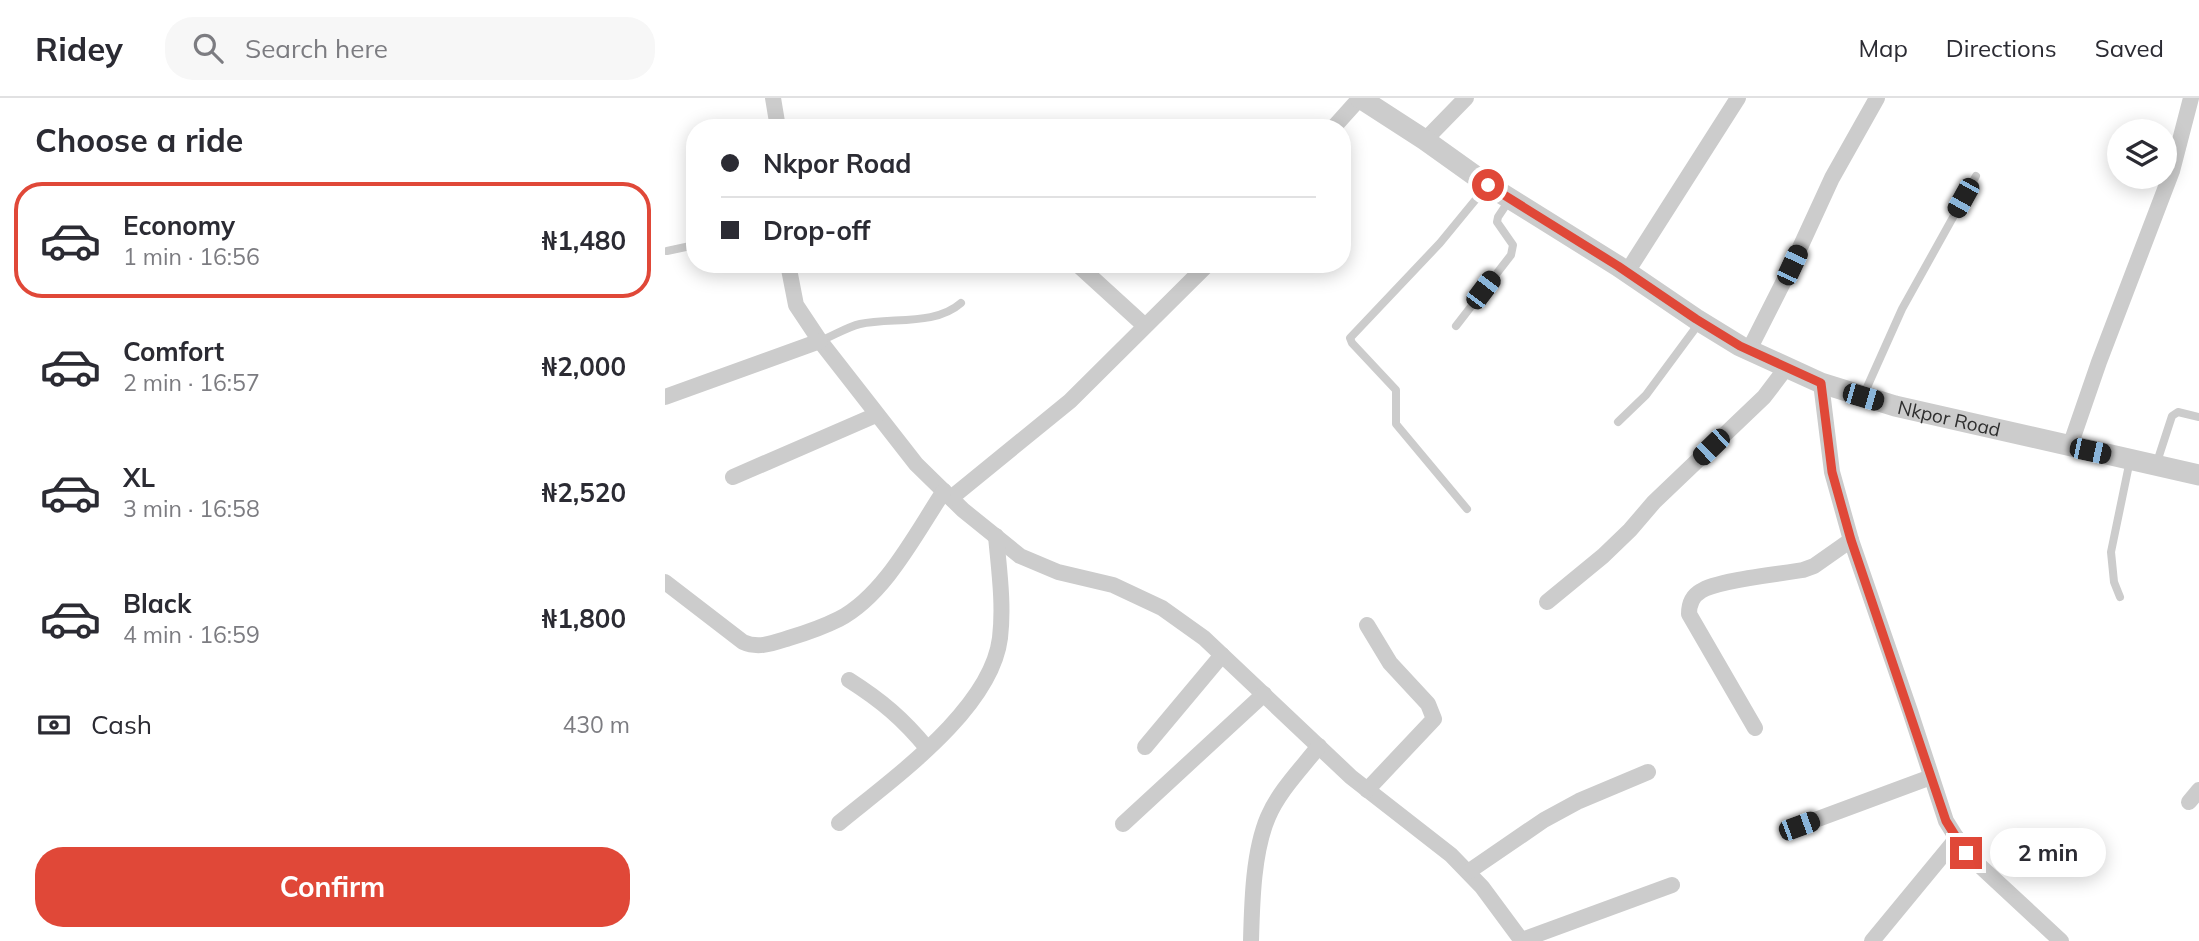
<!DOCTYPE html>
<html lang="en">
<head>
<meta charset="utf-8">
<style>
  :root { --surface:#fff; --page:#f7f7f7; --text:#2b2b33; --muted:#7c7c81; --line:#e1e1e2; --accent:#e04838 }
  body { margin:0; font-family:Mulish,sans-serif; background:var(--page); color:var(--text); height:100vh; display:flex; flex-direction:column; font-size:26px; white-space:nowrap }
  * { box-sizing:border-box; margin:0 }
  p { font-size:23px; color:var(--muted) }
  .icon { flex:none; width:38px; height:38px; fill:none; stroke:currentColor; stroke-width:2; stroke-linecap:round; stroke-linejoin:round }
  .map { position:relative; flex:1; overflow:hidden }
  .sheet { display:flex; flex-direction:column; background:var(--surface); width:665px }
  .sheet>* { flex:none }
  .guide { position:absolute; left:21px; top:21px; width:665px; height:154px; border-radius:28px; box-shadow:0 4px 18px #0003; display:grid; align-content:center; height:154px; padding:0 35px; background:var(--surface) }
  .tools { position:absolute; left:1442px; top:21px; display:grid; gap:14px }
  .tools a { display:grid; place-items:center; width:70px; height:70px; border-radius:50%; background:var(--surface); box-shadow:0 4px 18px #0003; font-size:35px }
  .end { position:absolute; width:32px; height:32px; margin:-16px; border:9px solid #e04838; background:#fff; box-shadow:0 0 0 4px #fff }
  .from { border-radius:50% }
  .bubble { position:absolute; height:49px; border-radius:24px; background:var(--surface); box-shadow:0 4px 18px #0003; font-size:23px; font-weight:700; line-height:49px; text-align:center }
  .car { position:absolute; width:21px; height:42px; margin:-21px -10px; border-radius:9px; box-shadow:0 0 5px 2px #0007; background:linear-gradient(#222 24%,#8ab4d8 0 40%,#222 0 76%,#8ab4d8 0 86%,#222 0) }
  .guide b { display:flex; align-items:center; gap:24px; height:66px; font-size:26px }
  .guide b+b { border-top:2px solid var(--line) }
  .guide i { width:18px; height:18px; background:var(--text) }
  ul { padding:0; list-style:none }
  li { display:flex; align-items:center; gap:21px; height:116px; margin:0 14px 10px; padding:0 21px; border:4px solid transparent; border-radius:28px }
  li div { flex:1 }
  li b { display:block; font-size:26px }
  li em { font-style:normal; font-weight:700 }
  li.on { border-color:var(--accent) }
  li>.icon { width:63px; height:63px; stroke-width:1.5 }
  h2 { padding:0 35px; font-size:32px; line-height:84px }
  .pay { display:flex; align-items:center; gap:18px; height:77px; padding:0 35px; font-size:26px }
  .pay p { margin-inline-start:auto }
  .action { display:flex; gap:14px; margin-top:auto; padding:14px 35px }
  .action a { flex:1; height:80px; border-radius:28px; background:var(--accent); color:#fff; font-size:28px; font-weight:700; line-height:80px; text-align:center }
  header { display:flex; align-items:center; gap:42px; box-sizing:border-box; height:98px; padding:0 35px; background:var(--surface); border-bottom:2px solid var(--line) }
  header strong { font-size:33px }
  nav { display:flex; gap:38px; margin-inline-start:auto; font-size:24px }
  .search { width:490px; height:63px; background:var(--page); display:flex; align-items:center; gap:18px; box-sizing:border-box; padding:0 24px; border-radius:28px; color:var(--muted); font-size:26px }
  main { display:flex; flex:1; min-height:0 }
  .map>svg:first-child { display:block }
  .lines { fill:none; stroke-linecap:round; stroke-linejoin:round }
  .service { stroke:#ccc; stroke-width:8 }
  .minor { stroke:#ccc; stroke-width:16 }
  .tertiary { stroke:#ccc; stroke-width:21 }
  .route { stroke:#e04838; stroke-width:9 }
  .labels { text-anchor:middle; stroke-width:7; stroke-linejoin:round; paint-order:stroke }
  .street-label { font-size:19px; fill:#2f2f2f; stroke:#fff }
</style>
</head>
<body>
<header>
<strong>Ridey</strong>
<div class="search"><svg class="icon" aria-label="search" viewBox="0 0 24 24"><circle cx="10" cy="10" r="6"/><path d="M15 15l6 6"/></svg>Search here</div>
<nav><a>Map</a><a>Directions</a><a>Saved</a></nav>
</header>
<main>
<section class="sheet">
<h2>Choose a ride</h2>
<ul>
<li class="on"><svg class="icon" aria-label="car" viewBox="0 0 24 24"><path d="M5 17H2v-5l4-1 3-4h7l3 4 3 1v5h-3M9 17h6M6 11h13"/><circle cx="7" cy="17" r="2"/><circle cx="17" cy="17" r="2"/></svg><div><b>Economy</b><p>1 min · 16:56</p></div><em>₦1,480</em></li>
<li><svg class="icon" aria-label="car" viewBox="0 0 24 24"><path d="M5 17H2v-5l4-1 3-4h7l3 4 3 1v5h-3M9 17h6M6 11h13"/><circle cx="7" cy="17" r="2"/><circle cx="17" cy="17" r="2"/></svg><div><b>Comfort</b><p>2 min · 16:57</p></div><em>₦2,000</em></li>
<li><svg class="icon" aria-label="car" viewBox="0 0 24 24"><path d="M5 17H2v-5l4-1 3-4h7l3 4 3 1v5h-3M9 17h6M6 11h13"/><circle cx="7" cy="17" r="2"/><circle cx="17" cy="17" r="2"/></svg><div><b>XL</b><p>3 min · 16:58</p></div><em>₦2,520</em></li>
<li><svg class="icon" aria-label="car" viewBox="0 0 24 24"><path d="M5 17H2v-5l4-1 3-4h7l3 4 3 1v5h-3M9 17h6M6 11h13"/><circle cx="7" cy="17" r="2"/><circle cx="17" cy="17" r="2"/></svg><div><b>Black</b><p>4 min · 16:59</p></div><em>₦1,800</em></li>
</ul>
<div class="pay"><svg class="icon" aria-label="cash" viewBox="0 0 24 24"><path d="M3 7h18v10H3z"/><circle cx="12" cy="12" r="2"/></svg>Cash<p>430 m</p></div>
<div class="action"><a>Confirm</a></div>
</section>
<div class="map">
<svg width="1534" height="843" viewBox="0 0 1534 843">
  <rect width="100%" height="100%" fill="#fff"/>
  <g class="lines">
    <g class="service">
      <polyline points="2,153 30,147"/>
      <polyline points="791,228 846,157 848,147 832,124 833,119 845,101"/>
      <path d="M155,243C168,238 182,229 195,226C227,219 270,228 296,205"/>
      <polyline points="1199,296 1237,211 1311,78"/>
      <polyline points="953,324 981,297 1035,224"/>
      <polyline points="1492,364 1507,318 1513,314 1534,319"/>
      <polyline points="802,411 731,326 731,292 687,245 685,240 775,145 821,89"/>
      <polyline points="1455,499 1449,484 1446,454 1465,362"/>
    </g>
    <g class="minor">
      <polyline points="108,0 113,30"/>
      <polyline points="668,30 695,0"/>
      <polyline points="760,42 801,0"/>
      <polyline points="123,166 131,207 155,243 251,366 298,412 355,458 393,474 448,487 497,510 539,540 686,679 786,757 817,789 857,843"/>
      <polyline points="412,166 480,228"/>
      <polyline points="962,174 1073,0"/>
      <polyline points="1084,252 1127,167 1167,80 1212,0"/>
      <polyline points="1156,285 1167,374 1186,442 1245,613 1281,723 1301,755 1396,843"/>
      <polyline points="0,299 155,243"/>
      <polyline points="1405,348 1434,264 1507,73 1526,0"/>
      <polyline points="68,379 211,317"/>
      <polyline points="286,400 405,303 543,166"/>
      <path d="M0,484L78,544C94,551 108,545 124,540C141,535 158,529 174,521C220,497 251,435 279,393"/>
      <polyline points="882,504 938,458 965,432 989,404 1099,299 1121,270"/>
      <path d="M184,582C217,603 238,621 262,650"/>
      <path d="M1090,630L1024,516C1024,507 1027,498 1036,493C1052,482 1116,476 1138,472L1149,468L1186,442"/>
      <polyline points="480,649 557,557"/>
      <polyline points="702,692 769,621 763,606 725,565 702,527"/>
      <polyline points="1524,704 1534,692"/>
      <path d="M174,725C227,681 326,612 335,540C339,506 334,472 331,438"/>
      <polyline points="458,726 599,596"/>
      <polyline points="1134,728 1266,679"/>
      <polyline points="803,774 879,722 914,703 983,674"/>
      <polyline points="857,842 1007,787"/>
      <path d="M586,843C587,805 588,754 603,719C614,693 636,671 654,648"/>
      <polyline points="1207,843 1292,740"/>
    </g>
    <path class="tertiary" id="s1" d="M695,0L760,42L823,87L953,168L1031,221L1075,248L1156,285L1230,308L1534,377"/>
  </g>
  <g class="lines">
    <polyline class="route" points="823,87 953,168 1031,221 1075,248 1156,285 1167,374 1186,442 1281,723 1301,755"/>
  </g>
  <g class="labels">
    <g class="street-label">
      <text dy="7" stroke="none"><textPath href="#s1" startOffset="676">Nkpor Road</textPath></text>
    </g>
  </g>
</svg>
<div class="tools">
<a><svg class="icon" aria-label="layers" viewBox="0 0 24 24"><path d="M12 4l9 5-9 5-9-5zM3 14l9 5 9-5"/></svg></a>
</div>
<i class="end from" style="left:823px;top:87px"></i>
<i class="end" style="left:1301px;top:755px"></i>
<div class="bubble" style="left:1325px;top:730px;width:116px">2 min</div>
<i class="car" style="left:1298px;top:100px;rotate:209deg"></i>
<i class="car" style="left:1127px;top:167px;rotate:25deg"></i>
<i class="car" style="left:818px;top:192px;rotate:37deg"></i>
<i class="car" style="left:1198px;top:299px;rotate:106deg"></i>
<i class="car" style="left:1046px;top:349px;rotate:226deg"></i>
<i class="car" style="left:1425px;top:353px;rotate:102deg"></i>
<i class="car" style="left:1134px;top:728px;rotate:70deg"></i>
<div class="guide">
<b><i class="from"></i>Nkpor Road</b>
<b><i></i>Drop-off</b>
</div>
</div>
</main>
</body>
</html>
